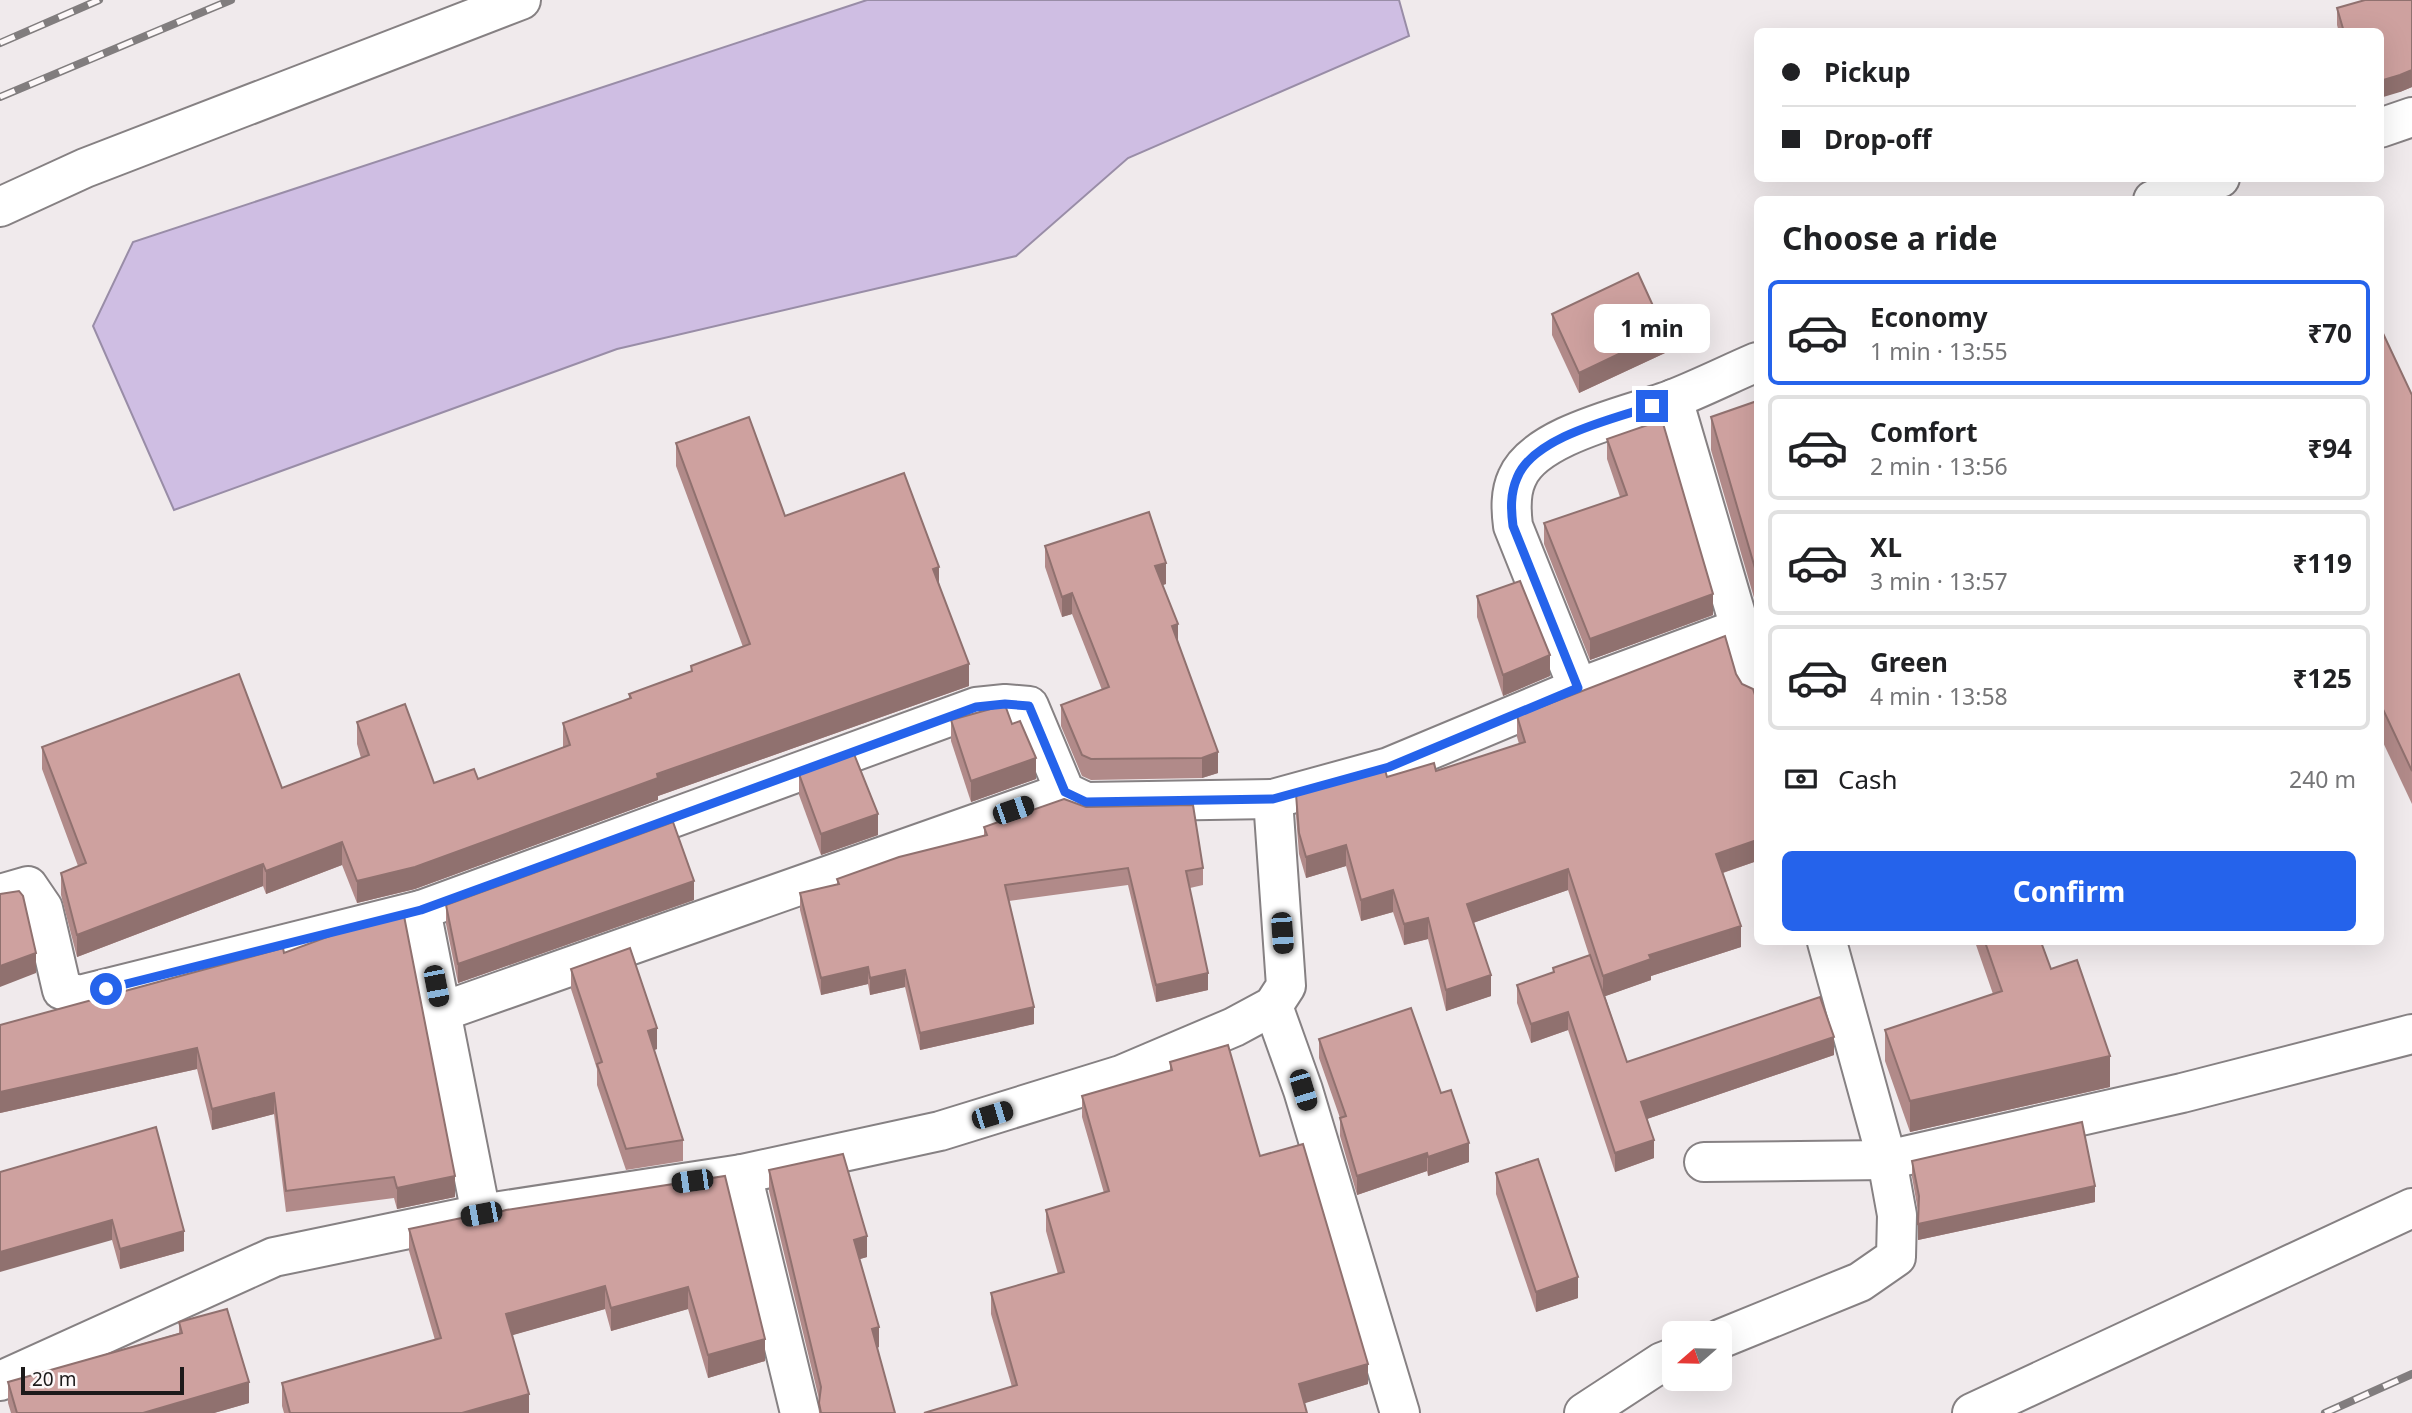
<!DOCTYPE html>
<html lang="en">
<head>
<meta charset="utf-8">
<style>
  :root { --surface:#fff; --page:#f6f6f6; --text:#202124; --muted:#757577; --line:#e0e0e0; --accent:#2563eb }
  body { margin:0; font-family:"Noto Sans",sans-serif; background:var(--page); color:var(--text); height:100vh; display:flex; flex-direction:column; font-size:26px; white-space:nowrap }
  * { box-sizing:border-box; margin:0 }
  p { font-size:23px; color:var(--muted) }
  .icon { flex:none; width:38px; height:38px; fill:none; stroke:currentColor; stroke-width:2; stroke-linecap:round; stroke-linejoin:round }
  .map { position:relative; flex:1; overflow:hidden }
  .drawer { position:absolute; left:1754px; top:196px; width:630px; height:749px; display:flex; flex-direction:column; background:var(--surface); border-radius:10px; box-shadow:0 7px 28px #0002 }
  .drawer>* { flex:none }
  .banner { position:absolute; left:1754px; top:28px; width:630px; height:154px; border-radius:10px; box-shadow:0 7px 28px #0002; display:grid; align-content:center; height:154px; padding:0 28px; background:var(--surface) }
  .needle { width:46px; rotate:250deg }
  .controls { position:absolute; left:1662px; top:1321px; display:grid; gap:14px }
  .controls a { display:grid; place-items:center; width:70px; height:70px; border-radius:10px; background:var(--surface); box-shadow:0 7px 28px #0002; font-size:35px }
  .scale { position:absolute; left:21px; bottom:18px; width:163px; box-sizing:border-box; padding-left:7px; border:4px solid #1c1a1a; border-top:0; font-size:19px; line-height:24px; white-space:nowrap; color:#1c1a1a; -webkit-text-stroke:5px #fdf8f9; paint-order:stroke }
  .end { position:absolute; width:32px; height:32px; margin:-16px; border:9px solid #2563eb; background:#fff; box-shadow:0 0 0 4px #fff }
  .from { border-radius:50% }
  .bubble { position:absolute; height:49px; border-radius:10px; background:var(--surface); box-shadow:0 7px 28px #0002; font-size:23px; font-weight:700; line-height:49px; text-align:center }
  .car { position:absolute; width:21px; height:42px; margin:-21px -10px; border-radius:9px; box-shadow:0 0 5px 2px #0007; background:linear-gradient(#222 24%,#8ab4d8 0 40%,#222 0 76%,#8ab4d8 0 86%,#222 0) }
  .banner b { display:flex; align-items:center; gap:24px; height:66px; font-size:26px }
  .banner b+b { border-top:2px solid var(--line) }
  .banner i { width:18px; height:18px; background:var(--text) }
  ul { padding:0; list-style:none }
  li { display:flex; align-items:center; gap:21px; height:105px; margin:0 14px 10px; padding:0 14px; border:4px solid var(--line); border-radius:10px }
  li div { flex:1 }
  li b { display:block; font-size:26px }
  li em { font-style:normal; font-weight:700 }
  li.on { border-color:var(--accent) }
  li>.icon { width:63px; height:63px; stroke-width:1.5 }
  h2 { padding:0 28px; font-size:32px; line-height:84px }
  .pay { display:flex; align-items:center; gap:18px; height:77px; padding:0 28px; font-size:26px }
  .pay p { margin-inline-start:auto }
  .action { display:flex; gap:14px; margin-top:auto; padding:14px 28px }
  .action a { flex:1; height:80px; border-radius:10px; background:var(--accent); color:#fff; font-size:28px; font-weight:700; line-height:80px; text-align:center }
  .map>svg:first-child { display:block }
  .water { fill:#cfbee3; stroke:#998da7; stroke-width:2 }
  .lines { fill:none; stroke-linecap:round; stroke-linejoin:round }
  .minor-casing { stroke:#868183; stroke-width:42 }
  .minor { stroke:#fff; stroke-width:38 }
  .rail-casing { stroke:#817d7e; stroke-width:8 }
  .rail { stroke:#fdf8f9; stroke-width:5; stroke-dasharray:16; stroke-linecap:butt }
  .wall { fill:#b18a89 }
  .shaded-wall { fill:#90716f }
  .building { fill:#cea19f; stroke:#90716f; stroke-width:2 }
  .route { stroke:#2563eb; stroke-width:9 }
</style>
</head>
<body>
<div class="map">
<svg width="2412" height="1413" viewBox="0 0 2412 1413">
  <rect width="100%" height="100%" fill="#f0eaec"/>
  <polygon class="water" points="867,0 1399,0 1409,36 1128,158 1016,256 617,349 174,510 93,326 133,242"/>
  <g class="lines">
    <g class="minor-casing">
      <g id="minor">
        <polyline points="2380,128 2412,117"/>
        <polyline points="2153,200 2220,178"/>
        <polyline points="0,207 85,168 521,0"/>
        <polyline points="1673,399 1740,628 1757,630"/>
        <path d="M1578,688L1513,526C1511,510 1510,493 1517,478C1535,434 1632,415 1673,399C1701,388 1729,374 1757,362"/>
        <polyline points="0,894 28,886 43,908 62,990 80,995 421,910"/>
        <polyline points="1273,1006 1303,1090 1400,1413"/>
        <polyline points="441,1012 1065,792"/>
        <polyline points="1704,1162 1887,1160 2182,1093 2412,1034"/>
        <polyline points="742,1174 800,1413"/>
        <polyline points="481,1214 421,910 976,707 1005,704 1029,706 1065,792 1086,802 1273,799"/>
        <polyline points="1720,1339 1860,1282 1896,1257 1897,1215 1887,1160 1827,942"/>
        <polyline points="0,1381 274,1257 481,1214 742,1174 940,1131 1121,1075 1234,1027 1273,1006 1286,986 1273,799 1389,767 1578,688 1740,628 1757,689"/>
        <polyline points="1584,1413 1662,1362 1675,1357"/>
        <polyline points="1972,1413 2412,1208"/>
      </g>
    </g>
    <use href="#minor" class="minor"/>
    <g class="rail-casing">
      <g id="rail">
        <polyline points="0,43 99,0"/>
        <polyline points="0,97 231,0"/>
        <polyline points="2325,1413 2412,1374"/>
      </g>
    </g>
    <use href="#rail" class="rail"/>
  </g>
  <g class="wall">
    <polygon points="2412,0 2412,87 2400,92 2380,32 2339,32 2337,25 2337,8"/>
    <polygon points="1552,314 1665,353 1579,393 1552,335"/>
    <polygon points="2380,327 2412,395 2412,804 2380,736"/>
    <polygon points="1757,401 1757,608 1711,450 1711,417"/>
    <polygon points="1607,439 1713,615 1590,660 1544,544 1544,523 1620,497 1607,459"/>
    <polygon points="676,443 785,516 939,583 969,686 658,796 658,800 415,889 357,903 342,865 266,894 263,886 77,957 61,895 61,873 78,866 42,769 42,747 282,788 361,758 357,744 357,722 434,783 478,779 563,748 563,723 629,699 629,694 691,671 691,666 743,647 676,466"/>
    <polygon points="1045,546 1166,584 1163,585 1178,642 1218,773 1202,778 1091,780 1082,776 1061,726 1061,705 1102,690 1072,614 1062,617 1045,567"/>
    <polygon points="1477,596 1550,676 1503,696 1477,617"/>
    <polygon points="1517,716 1757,861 1723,873 1741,947 1651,976 1651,980 1605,996 1627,1062 1834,1055 1647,1119 1654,1158 1615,1172 1568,1030 1531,1043 1517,1003 1517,985 1553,973 1553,968 1589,955 1568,890 1473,923 1491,996 1446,1011 1428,939 1404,945 1393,912 1361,921 1346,866 1306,878 1299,854 1296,815 1296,794 1387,777 1436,771 1519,744 1517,737"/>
    <polygon points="951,720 1012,724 1036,779 971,802 951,741"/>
    <polygon points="799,774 878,835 821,855 799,795"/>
    <polygon points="984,827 1203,868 1203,885 1190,888 1208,990 1156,1002 1128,885 1009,901 1034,1024 920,1050 905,987 870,995 868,984 821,995 800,910 800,893 837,884 837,879 984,836"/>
    <polygon points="694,900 458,983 446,924 446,905"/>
    <polygon points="1975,942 2041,942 2051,969 2110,1087 1910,1132 1885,1061 1885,1030 1993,994"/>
    <polygon points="284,953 455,1197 397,1209 394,1198 286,1212 274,1114 212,1130 197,1069 0,1113 0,1025"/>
    <polygon points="571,969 657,1049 654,1050 683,1140 683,1161 626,1170 597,1085 597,1069 571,989"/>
    <polygon points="1319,1039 1469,1162 1428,1176 1427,1171 1357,1195 1340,1136 1340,1118 1319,1058"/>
    <polygon points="1170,1062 1260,1156 1368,1384 1304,1403 1012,1387 991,1314 991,1293 1058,1274 1046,1231 1046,1210 1104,1193 1082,1117 1082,1096 1170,1071"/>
    <polygon points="1912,1161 2095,1202 1918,1240 1918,1211 1912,1177"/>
    <polygon points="769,1170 867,1257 859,1259 879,1347 877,1348 895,1413 819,1413 819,1399 769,1191"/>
    <polygon points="0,1172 184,1251 120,1269 112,1240"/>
    <polygon points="1496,1173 1578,1298 1536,1312 1496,1194"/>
    <polygon points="725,1176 765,1361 708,1378 688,1309 611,1331 605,1309 512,1335 529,1413 284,1413 282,1406 282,1383 435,1340 409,1251 409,1229 471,1220"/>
    <polygon points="179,1322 249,1403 214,1413 11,1413 8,1403 8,1382 179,1333"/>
  </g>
  <g class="shaded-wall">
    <polygon points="2412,70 2412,87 2400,92 2380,98 2380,81"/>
    <polygon points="1665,332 1665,353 1579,393 1579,373"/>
    <polygon points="1166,563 1166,584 1155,587 1155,566"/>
    <polygon points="939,567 939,589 933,569"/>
    <polygon points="1072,593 1072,614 1062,617 1062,597"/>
    <polygon points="1713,594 1713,615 1590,660 1590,639"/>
    <polygon points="1178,624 1178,644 1172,626"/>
    <polygon points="1550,655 1550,676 1503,696 1503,675"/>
    <polygon points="969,664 969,686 658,796 658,800 415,889 357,903 357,881"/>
    <polygon points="1218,752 1218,773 1202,778 1202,758"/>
    <polygon points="1036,758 1036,779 971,802 971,781"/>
    <polygon points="878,814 878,835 821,855 821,834"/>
    <polygon points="1757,840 1757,861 1716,875 1716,854"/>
    <polygon points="342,842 342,865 266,894 266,871"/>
    <polygon points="1346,845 1346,866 1306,878 1306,857"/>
    <polygon points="263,864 263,886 77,957 77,935"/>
    <polygon points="1568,869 1568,890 1467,925 1467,904"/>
    <polygon points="694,881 694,900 458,983 458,964"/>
    <polygon points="1393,890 1393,912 1361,921 1361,900"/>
    <polygon points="1428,918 1428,939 1404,945 1404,924"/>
    <polygon points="1741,926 1741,947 1651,976 1651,980 1603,997 1603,976 1649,955"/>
    <polygon points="36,953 36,973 0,987 0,966"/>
    <polygon points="868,967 868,984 821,995 821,978"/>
    <polygon points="905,970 905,987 870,995 870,978"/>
    <polygon points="1208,973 1208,990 1156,1002 1156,985"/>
    <polygon points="1491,975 1491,996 1446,1011 1446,990"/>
    <polygon points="1034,1007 1034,1024 920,1050 920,1033"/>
    <polygon points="1568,1012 1568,1030 1531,1043 1531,1024"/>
    <polygon points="657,1028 657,1049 648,1052 648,1031"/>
    <polygon points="1834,1037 1834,1055 1641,1121 1641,1102"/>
    <polygon points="197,1048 197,1069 0,1113 0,1092"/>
    <polygon points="2110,1056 2110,1087 1910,1132 1910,1101"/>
    <polygon points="274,1093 274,1114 212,1130 212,1109"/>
    <polygon points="1654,1140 1654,1158 1615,1172 1615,1153"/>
    <polygon points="1469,1143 1469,1162 1428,1176 1428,1157"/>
    <polygon points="1427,1153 1427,1171 1357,1195 1357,1176"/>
    <polygon points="455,1176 455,1197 397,1209 397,1188"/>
    <polygon points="2095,1186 2095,1202 1918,1240 1918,1224"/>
    <polygon points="112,1220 112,1240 0,1272 0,1252"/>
    <polygon points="184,1231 184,1251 120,1269 120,1249"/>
    <polygon points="867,1236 867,1257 854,1261 854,1240"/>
    <polygon points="1578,1277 1578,1298 1536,1312 1536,1292"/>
    <polygon points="605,1286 605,1309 506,1337 506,1314"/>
    <polygon points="688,1287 688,1309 611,1331 611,1308"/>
    <polygon points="879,1327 879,1347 872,1349 872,1329"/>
    <polygon points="765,1339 765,1361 708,1378 708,1355"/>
    <polygon points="1368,1364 1368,1384 1299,1405 1299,1384"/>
    <polygon points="249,1382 249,1403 214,1413 143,1413"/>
    <polygon points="529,1394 529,1413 462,1413"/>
  </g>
  <g class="building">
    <polygon points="2365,0 2412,0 2412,70 2400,75 2380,81 2380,32 2344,32 2337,8"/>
    <polygon points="1638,273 1665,332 1579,373 1552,314"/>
    <polygon points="2380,327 2412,395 2412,771 2380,703"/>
    <polygon points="1757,401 1757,575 1711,417"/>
    <polygon points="749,417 785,516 904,473 939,567 933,569 969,664 657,774 658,778 415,867 357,881 342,842 266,871 263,864 77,935 61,873 86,863 42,747 239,674 282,788 369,755 357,722 405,704 434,783 474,769 478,779 570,745 563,723 631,698 629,694 692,671 691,666 750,644 676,443"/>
    <polygon points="1662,420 1713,594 1590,639 1544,523 1627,495 1607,439"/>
    <polygon points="1149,512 1166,563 1155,566 1178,624 1172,626 1218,752 1202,758 1091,759 1082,755 1061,705 1109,687 1072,593 1062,597 1045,546"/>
    <polygon points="1520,581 1550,655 1503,675 1477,596"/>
    <polygon points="1725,636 1736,674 1742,684 1753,689 1757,701 1757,840 1716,854 1741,926 1649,955 1651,959 1603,976 1568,869 1467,904 1491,975 1446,990 1428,918 1404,924 1393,890 1361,900 1346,845 1306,857 1299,833 1296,794 1385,770 1387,777 1434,763 1436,771 1525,742 1517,716"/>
    <polygon points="1005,705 1012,724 1020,721 1036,758 971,781 951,720"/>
    <polygon points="854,754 878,814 821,834 799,774"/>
    <polygon points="1064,799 1086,807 1193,805 1203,868 1186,871 1208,973 1156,985 1128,868 1005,885 1034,1007 920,1033 905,970 870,978 868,967 821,978 800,893 839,884 837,879 899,857 987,835 984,827"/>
    <polygon points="673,822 694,881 458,964 446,905"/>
    <polygon points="19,891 23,896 36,953 0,966 0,894"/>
    <polygon points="404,916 455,1176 397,1188 394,1177 286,1191 274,1093 212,1109 197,1048 0,1092 0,1025 283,948 284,953 338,933"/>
    <polygon points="1985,942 2041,942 2051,969 2077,960 2110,1056 1910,1101 1885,1030 2002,991"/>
    <polygon points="630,948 657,1028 648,1031 683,1140 626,1149 597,1064 602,1062 571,969"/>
    <polygon points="1590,955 1627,1062 1820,997 1834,1037 1641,1102 1654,1140 1615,1153 1568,1012 1531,1024 1517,985 1554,972 1553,968"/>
    <polygon points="1411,1008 1441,1093 1451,1090 1469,1143 1428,1157 1427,1153 1357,1176 1340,1118 1346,1116 1319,1039"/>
    <polygon points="1228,1045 1260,1156 1303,1144 1368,1364 1299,1384 1307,1413 924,1413 1017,1385 991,1293 1064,1272 1046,1210 1109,1191 1082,1096 1172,1070 1170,1062"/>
    <polygon points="2082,1122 2095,1186 1918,1224 1919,1196 1912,1161"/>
    <polygon points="156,1127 184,1231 120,1249 112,1220 0,1252 0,1172"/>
    <polygon points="843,1154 867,1236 854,1240 879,1327 872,1329 895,1413 821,1413 819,1403 821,1387 769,1170"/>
    <polygon points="1538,1159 1578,1277 1536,1292 1496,1173"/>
    <polygon points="725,1176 765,1339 708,1355 688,1287 611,1308 605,1286 506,1314 529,1394 462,1413 290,1413 282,1383 441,1338 409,1229 471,1216 471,1220 506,1210"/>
    <polygon points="227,1309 249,1382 143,1413 17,1413 8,1382 182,1333 179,1322"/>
  </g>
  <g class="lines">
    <path class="route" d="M106,989L421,910L976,707L1005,704L1029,706L1065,792L1086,802L1273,799L1389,767L1578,688L1513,526C1511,510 1510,494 1517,478C1533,437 1613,419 1652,406"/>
  </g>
</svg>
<div class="controls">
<a><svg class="needle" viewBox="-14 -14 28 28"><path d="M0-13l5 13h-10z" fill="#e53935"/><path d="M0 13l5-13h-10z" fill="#757577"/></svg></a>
</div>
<div class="scale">20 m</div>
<i class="end from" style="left:106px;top:989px"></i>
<i class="end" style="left:1652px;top:406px"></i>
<div class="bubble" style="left:1594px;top:304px;width:116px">1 min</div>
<i class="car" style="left:1013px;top:810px;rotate:71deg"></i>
<i class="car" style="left:1282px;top:933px;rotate:176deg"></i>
<i class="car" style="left:436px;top:986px;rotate:169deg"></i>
<i class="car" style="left:1303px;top:1090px;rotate:163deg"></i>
<i class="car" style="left:992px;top:1115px;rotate:73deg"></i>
<i class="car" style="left:692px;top:1181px;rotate:262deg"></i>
<i class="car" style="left:481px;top:1214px;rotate:259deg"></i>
<div class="banner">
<b><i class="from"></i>Pickup</b>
<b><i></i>Drop-off</b>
</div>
<section class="drawer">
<h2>Choose a ride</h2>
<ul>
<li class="on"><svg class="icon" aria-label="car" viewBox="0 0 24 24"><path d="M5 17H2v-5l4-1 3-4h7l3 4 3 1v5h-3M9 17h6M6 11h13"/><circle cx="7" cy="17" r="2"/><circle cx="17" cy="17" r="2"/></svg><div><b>Economy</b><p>1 min · 13:55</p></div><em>₹70</em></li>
<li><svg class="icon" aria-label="car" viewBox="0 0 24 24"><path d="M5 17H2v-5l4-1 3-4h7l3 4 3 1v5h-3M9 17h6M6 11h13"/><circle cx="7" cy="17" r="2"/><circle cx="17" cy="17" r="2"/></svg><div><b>Comfort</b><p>2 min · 13:56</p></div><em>₹94</em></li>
<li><svg class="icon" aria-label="car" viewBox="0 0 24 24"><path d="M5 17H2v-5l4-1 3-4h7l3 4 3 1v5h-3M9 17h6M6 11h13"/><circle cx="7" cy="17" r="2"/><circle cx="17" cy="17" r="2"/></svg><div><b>XL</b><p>3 min · 13:57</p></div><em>₹119</em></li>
<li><svg class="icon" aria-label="car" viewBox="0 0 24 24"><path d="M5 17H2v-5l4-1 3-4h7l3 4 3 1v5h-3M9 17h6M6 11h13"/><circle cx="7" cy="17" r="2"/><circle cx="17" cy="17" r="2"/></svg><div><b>Green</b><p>4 min · 13:58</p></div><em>₹125</em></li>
</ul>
<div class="pay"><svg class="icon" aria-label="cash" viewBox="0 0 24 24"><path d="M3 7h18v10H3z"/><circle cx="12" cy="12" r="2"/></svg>Cash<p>240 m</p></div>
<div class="action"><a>Confirm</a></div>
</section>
</div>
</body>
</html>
